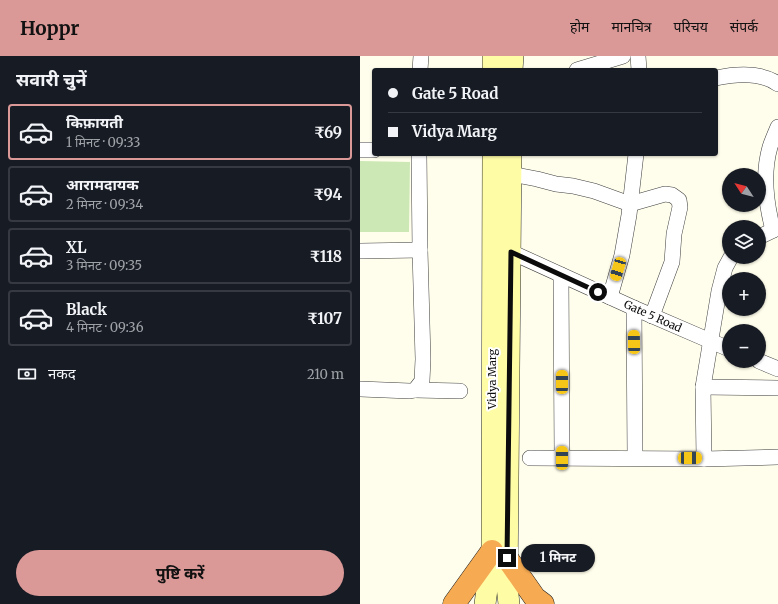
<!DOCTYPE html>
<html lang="hi">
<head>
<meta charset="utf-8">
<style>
  :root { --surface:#171b24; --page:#20242c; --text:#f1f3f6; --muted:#9ea1a6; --line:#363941; --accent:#da9897 }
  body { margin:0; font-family:Merriweather,"Noto Sans Devanagari",serif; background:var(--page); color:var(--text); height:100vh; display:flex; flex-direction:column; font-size:15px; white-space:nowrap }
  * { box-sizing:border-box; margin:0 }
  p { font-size:13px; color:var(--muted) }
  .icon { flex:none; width:22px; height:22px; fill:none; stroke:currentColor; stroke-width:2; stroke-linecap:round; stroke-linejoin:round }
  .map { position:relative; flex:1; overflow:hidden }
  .panel { display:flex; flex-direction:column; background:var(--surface); width:360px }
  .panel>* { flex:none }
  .hud { position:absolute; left:12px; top:12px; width:346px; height:88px; border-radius:4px; box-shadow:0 1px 3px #0004; display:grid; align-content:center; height:88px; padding:0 16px; background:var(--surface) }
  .needle { width:26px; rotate:306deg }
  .fabs { position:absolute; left:362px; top:112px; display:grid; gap:8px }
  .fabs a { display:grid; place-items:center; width:44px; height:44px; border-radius:50%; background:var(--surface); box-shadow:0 1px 3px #0004; font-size:20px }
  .end { position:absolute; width:18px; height:18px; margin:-9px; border:5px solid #0c0c0c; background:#fff; box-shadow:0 0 0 2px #fff }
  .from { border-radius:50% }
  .bubble { position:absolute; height:28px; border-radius:14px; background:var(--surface); box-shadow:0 1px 3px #0004; font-size:13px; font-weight:700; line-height:28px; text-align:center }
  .car { position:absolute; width:12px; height:24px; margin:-12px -6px; border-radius:5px; box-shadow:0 0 3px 1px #0007; background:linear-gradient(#f5c518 24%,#345 0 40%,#f5c518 0 76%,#345 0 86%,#f5c518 0) }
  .hud b { display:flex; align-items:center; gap:14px; height:38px; font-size:15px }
  .hud b+b { border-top:1px solid var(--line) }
  .hud i { width:10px; height:10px; background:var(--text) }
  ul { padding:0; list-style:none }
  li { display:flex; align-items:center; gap:12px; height:56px; margin:0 8px 6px; padding:0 8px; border:2px solid var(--line); border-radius:4px }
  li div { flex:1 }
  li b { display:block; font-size:15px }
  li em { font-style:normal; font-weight:700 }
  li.selected { border-color:var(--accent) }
  li>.icon { width:36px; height:36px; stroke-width:1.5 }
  h2 { padding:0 16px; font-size:18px; line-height:48px }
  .pay { display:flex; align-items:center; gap:10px; height:44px; padding:0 16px; font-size:15px }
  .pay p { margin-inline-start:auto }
  .cta { display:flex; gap:8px; margin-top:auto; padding:8px 16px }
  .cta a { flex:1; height:46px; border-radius:24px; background:var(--accent); color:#111; font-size:16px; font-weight:700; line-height:46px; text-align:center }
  header { display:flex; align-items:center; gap:24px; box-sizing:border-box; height:56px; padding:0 20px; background:var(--accent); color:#111 }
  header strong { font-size:19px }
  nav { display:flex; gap:22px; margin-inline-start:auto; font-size:14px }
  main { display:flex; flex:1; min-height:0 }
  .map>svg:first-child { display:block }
  .green { fill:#cce9b5 }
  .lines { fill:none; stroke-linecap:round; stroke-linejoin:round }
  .street-casing { stroke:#3f3f3f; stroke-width:16 }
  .secondary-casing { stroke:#2e2e2e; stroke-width:22 }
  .highway-casing { stroke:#1d1d1d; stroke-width:23 }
  .street { stroke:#fff; stroke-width:15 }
  .secondary { stroke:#fffca6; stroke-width:21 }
  .highway { stroke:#f6aa52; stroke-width:22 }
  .route { stroke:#0c0c0c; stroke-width:5 }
  .labels { text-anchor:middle; stroke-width:4; stroke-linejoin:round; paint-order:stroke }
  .street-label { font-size:11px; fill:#0c0c0c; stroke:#fff }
</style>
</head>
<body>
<header>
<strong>Hoppr</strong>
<nav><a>होम</a><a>मानचित्र</a><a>परिचय</a><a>संपर्क</a></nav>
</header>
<main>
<section class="panel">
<h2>सवारी चुनें</h2>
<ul>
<li class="selected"><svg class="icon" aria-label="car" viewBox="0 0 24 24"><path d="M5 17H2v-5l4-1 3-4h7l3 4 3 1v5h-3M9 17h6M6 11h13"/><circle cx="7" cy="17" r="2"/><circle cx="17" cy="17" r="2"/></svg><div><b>किफ़ायती</b><p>1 मिनट · 09:33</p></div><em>₹69</em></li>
<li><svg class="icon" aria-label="car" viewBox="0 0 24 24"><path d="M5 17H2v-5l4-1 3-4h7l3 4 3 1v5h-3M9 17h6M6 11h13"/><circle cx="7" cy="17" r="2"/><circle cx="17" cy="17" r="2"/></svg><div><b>आरामदायक</b><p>2 मिनट · 09:34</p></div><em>₹94</em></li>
<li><svg class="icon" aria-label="car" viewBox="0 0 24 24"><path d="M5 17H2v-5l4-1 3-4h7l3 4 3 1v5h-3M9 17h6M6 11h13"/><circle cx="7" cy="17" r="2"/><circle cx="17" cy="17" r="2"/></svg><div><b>XL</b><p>3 मिनट · 09:35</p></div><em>₹118</em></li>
<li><svg class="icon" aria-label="car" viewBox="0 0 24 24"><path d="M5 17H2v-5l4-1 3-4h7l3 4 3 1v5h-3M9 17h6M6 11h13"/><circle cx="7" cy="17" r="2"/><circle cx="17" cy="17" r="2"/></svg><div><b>Black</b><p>4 मिनट · 09:36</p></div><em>₹107</em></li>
</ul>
<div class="pay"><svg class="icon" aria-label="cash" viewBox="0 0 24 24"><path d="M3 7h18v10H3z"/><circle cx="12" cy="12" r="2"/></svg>नकद<p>210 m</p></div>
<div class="cta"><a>पुष्टि करें</a></div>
</section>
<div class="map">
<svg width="418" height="548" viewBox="0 0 418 548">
  <rect width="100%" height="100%" fill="#fffdeb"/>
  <polygon class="green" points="0,105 50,106 49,176 0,176"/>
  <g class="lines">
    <g class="street-casing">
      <g id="street">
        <polyline points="278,0 279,14"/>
        <polyline points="60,14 61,0"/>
        <polyline points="217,14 263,0"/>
        <path d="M356,22C375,18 401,16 418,28"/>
        <polyline points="0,94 14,94"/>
        <polyline points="151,118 177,123 196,128 213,130 234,135 270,148 305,138 312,139 319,144 320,151 314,178 312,206 292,260"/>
        <path d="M413,174C406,147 402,119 410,91C412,85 415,78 418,71"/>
        <polyline points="399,181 418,172"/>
        <polyline points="0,195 60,194"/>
        <polyline points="151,196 274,252 369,293"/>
        <polyline points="201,219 202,402"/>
        <polyline points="250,241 262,199 269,159 276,98"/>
        <polyline points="274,252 275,402"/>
        <polyline points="399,305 418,313"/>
        <polyline points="343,331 418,332"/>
        <polyline points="0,333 50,335 55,334 62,325 63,303 60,194 59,98"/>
        <polyline points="55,334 100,335"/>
        <polyline points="170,402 344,403 418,401"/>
        <polyline points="344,403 343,331 359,235 365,212 371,201"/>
      </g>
    </g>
    <g class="secondary-casing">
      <g id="secondary">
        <polyline points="133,14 133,0"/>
        <polyline points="152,14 153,0"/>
        <polyline points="125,548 132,495 133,98"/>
        <polyline points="149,548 147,530 151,98"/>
      </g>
    </g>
    <g class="highway-casing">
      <g id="highway">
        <polyline points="147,502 175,542 183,548"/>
        <polyline points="94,548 132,495"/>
      </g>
    </g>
    <use href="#street" class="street"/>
    <use href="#secondary" class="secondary"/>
    <use href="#highway" class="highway"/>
  </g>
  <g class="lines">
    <polyline class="route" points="147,502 151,196 238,236"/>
  </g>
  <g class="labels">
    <g class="street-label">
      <text transform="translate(293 260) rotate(24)" y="4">Gate 5 Road</text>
      <text transform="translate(132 323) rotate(-90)" y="4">Vidya Marg</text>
    </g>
  </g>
</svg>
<div class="fabs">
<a><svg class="needle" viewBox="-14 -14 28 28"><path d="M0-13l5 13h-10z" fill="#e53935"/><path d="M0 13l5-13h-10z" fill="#9ea1a6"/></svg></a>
<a><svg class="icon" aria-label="layers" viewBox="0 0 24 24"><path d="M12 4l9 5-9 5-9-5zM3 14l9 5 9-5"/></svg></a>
<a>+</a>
<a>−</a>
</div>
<i class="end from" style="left:238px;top:236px"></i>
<i class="end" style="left:147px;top:502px"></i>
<div class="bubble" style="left:161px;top:488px;width:74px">1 मिनट</div>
<i class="car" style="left:258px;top:213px;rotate:197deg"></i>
<i class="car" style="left:274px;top:286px;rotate:359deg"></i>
<i class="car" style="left:202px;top:326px;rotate:0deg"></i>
<i class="car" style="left:202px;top:402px;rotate:0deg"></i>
<i class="car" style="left:330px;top:402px;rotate:90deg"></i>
<div class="hud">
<b><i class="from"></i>Gate 5 Road</b>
<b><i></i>Vidya Marg</b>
</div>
</div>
</main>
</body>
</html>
